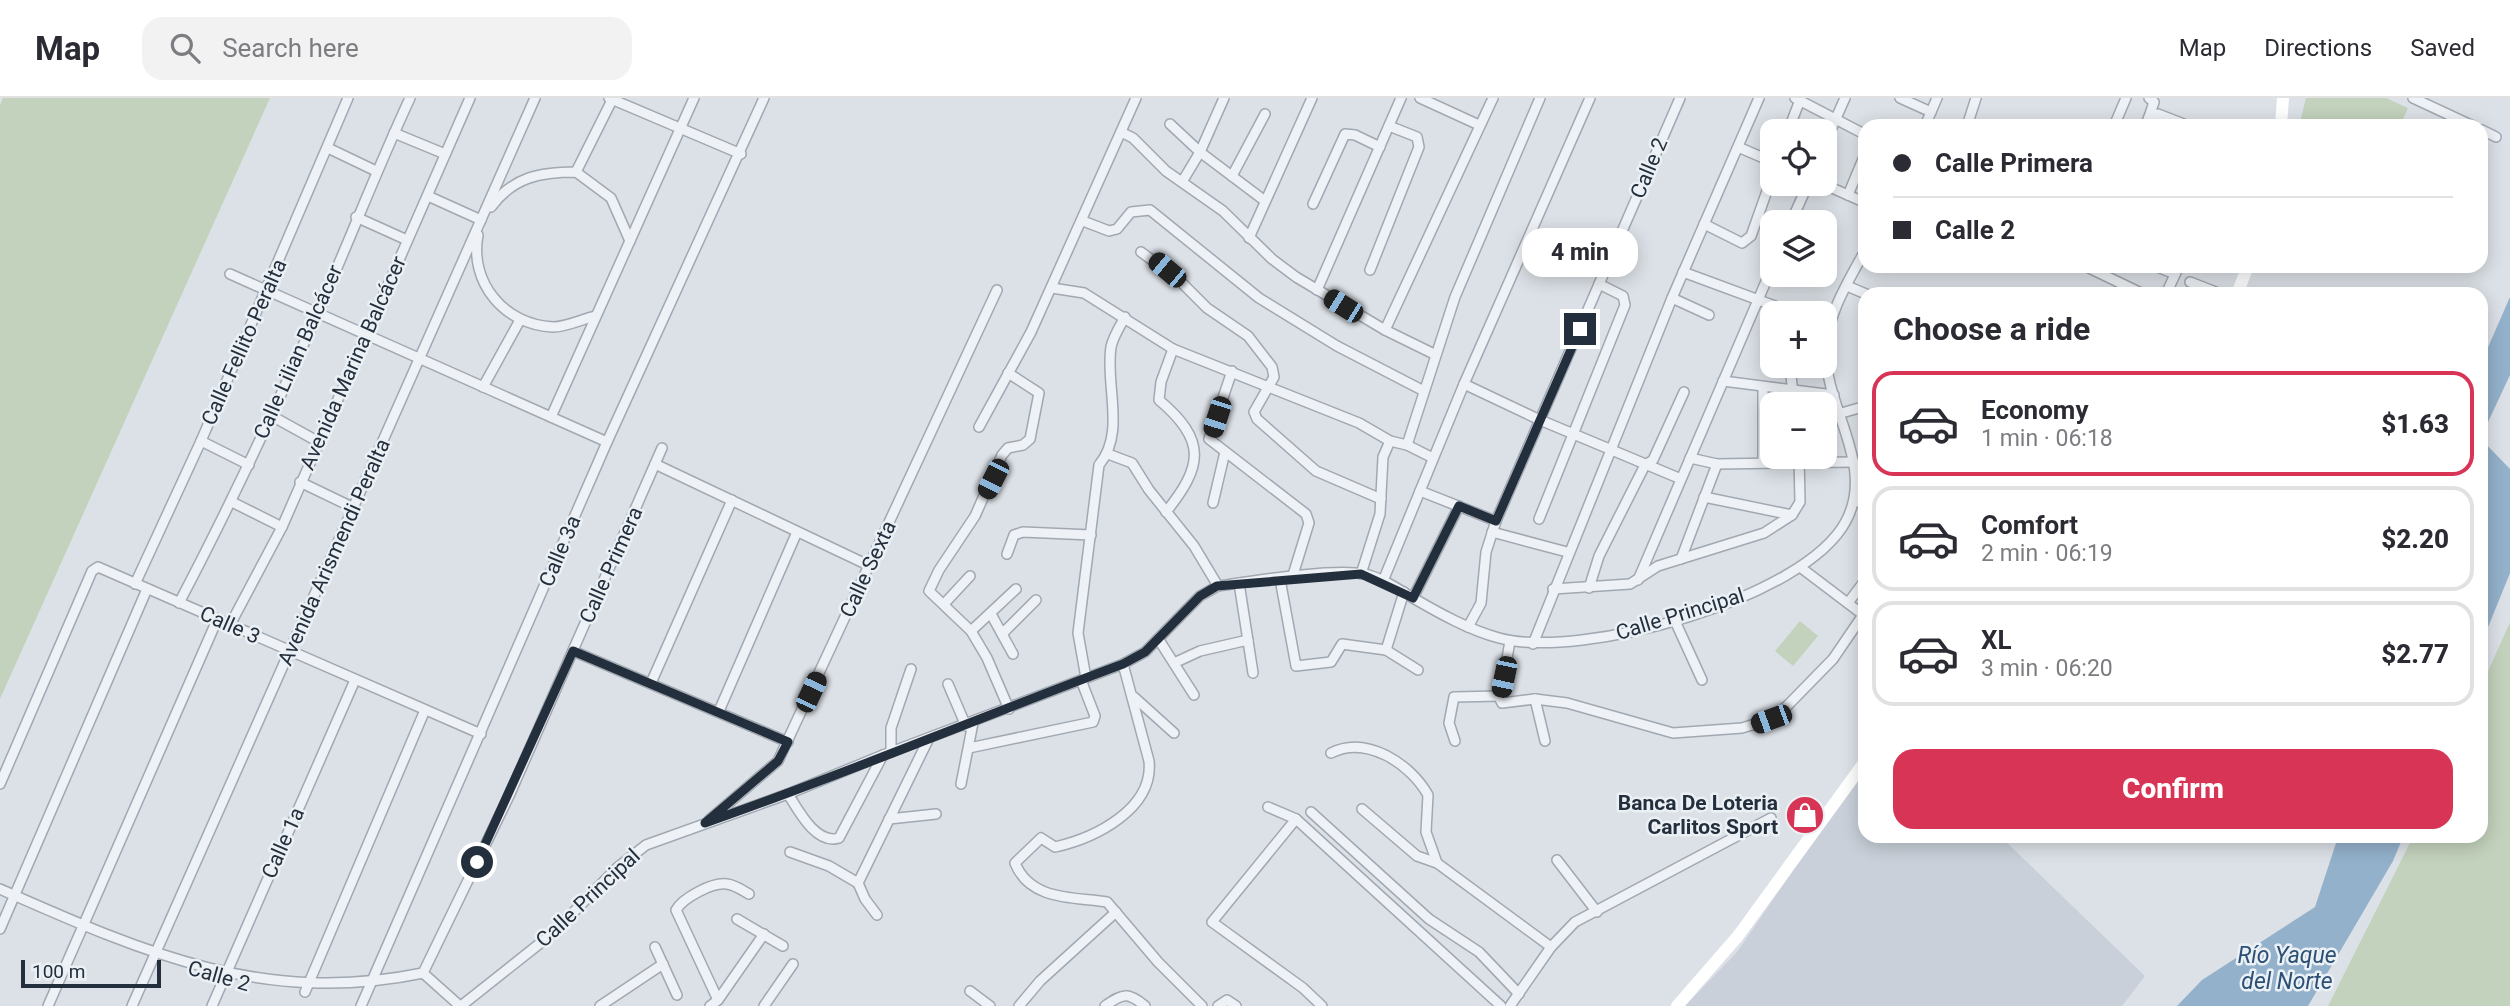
<!DOCTYPE html>
<html lang="en">
<head>
<meta charset="utf-8">
<style>
  :root { --surface:#fff; --page:#f2f2f3; --text:#2b2b33; --muted:#7c7c81; --line:#e1e1e2; --accent:#d83556 }
  body { margin:0; font-family:Roboto,sans-serif; background:var(--page); color:var(--text); height:100vh; display:flex; flex-direction:column; font-size:26px; white-space:nowrap }
  * { box-sizing:border-box; margin:0 }
  p { font-size:23px; color:var(--muted) }
  .icon { flex:none; width:38px; height:38px; fill:none; stroke:currentColor; stroke-width:2; stroke-linecap:round; stroke-linejoin:round }
  .map { position:relative; flex:1; overflow:hidden }
  .details { position:absolute; left:1858px; top:189px; width:630px; height:556px; display:flex; flex-direction:column; background:var(--surface); border-radius:21px; box-shadow:0 4px 18px #0003 }
  .details>* { flex:none }
  .top-card { position:absolute; left:1858px; top:21px; width:630px; height:154px; border-radius:21px; box-shadow:0 4px 18px #0003; display:grid; align-content:center; height:154px; padding:0 35px; background:var(--surface) }
  .fabs { position:absolute; left:1760px; top:21px; display:grid; gap:14px }
  .fabs a { display:grid; place-items:center; width:77px; height:77px; border-radius:14px; background:var(--surface); box-shadow:0 4px 18px #0003; font-size:35px }
  .scale { position:absolute; left:21px; bottom:18px; width:140px; box-sizing:border-box; padding-left:7px; border:4px solid #242f3e; border-top:0; font-size:19px; line-height:24px; white-space:nowrap; color:#242f3e; -webkit-text-stroke:5px #ebf0f5; paint-order:stroke }
  .end { position:absolute; width:32px; height:32px; margin:-16px; border:9px solid #242f3e; background:#fff; box-shadow:0 0 0 4px #fff }
  .from { border-radius:50% }
  .bubble { position:absolute; height:49px; border-radius:21px; background:var(--surface); box-shadow:0 4px 18px #0003; font-size:23px; font-weight:800; line-height:49px; text-align:center }
  .car { position:absolute; width:21px; height:42px; margin:-21px -10px; border-radius:9px; box-shadow:0 0 5px 2px #0007; background:linear-gradient(#222 24%,#8ab4d8 0 40%,#222 0 76%,#8ab4d8 0 86%,#222 0) }
  .top-card b { display:flex; align-items:center; gap:24px; height:66px; font-size:26px }
  .top-card b+b { border-top:2px solid var(--line) }
  .top-card i { width:18px; height:18px; background:var(--text) }
  ul { padding:0; list-style:none }
  li { display:flex; align-items:center; gap:21px; height:105px; margin:0 14px 10px; padding:0 21px; border:4px solid var(--line); border-radius:21px }
  li div { flex:1 }
  li b { display:block; font-size:26px }
  li em { font-style:normal; font-weight:800 }
  li.selected { border-color:var(--accent) }
  li>.icon { width:63px; height:63px; stroke-width:1.5 }
  h2 { padding:0 35px; font-size:32px; line-height:84px }
  .cta { display:flex; gap:14px; margin-top:auto; padding:14px 35px }
  .cta a { flex:1; height:80px; border-radius:21px; background:var(--accent); color:#fff; font-size:28px; font-weight:800; line-height:80px; text-align:center }
  header { display:flex; align-items:center; gap:42px; box-sizing:border-box; height:98px; padding:0 35px; background:var(--surface); border-bottom:2px solid var(--line) }
  header strong { font-size:33px }
  nav { display:flex; gap:38px; margin-inline-start:auto; font-size:24px }
  .search { width:490px; height:63px; background:var(--page); display:flex; align-items:center; gap:18px; box-sizing:border-box; padding:0 24px; border-radius:21px; color:var(--muted); font-size:26px }
  .map>svg:first-child { display:block }
  .built { fill:#c9d0d9 }
  .green { fill:#c3d2bc }
  .water { fill:#93b1cb }
  .lines { fill:none; stroke-linecap:round; stroke-linejoin:round }
  .street-casing { stroke:#a1a8b1; stroke-width:12 }
  .street { stroke:#eef1f5; stroke-width:9 }
  .secondary { stroke:#fff; stroke-width:12 }
  .route { stroke:#242f3e; stroke-width:9 }
  .labels { text-anchor:middle; stroke-width:5; stroke-linejoin:round; paint-order:stroke }
  .street-label { font-size:21px; fill:#242f3e; stroke:#ebf0f5 }
  .poi-label { font-size:21px; font-weight:bold; fill:#242f3e; stroke:#ebf0f5; text-anchor:end }
  .water-label { font-size:23px; font-style:italic; fill:#2c5075; stroke:#ebf0f5 }
</style>
</head>
<body>
<header>
<strong>Map</strong>
<div class="search"><svg class="icon" aria-label="search" viewBox="0 0 24 24"><circle cx="10" cy="10" r="6"/><path d="M15 15l6 6"/></svg>Search here</div>
<nav><a>Map</a><a>Directions</a><a>Saved</a></nav>
</header>
<div class="map">
<svg width="2510" height="908" viewBox="0 0 2510 908">
  <rect width="100%" height="100%" fill="#dce1e7"/>
  <polygon class="built" points="1865,668 1866,738 2001,739 2145,878 2122,908 1685,908 1737,854"/>
  <g class="green">
    <polygon points="3,0 270,0 0,601 0,7"/>
    <polygon points="2306,0 2386,0 2408,10 2400,28 2299,28"/>
    <polygon points="1800,523 1818,538 1793,568 1775,553"/>
    <polygon points="2510,524 2510,908 2328,908 2413,739 2482,738 2482,587"/>
  </g>
  <g class="water">
    <polygon points="2510,199 2510,277 2482,337 2482,263"/>
    <polygon points="2482,342 2510,371 2510,475 2482,544"/>
    <polygon points="2338,739 2403,739 2393,763 2308,908 2177,908 2202,882 2315,809"/>
  </g>
  <g class="lines">
    <g class="street-casing">
      <g id="street">
        <polyline points="609,0 741,56"/>
        <polyline points="1420,0 1479,27"/>
        <polyline points="1795,0 1866,37"/>
        <polyline points="1900,0 1931,14"/>
        <polyline points="2149,0 2154,4 2149,19"/>
        <polyline points="2413,0 2473,28"/>
        <polyline points="1170,26 1200,54 1265,103"/>
        <polyline points="1925,28 1937,0"/>
        <polyline points="1967,28 1976,0"/>
        <polyline points="2114,28 2126,0"/>
        <polyline points="2145,28 2149,19 2158,16 2189,28"/>
        <polyline points="2482,32 2496,39"/>
        <polyline points="1788,33 1800,2"/>
        <polyline points="1121,34 1133,40 1166,73 1223,113 1272,161 1296,179 1385,232 1434,256"/>
        <polyline points="394,35 445,56"/>
        <polyline points="1825,45 1845,0"/>
        <polyline points="1738,49 1773,64"/>
        <polyline points="328,50 376,73"/>
        <polyline points="576,74 613,0"/>
        <polyline points="1232,78 1265,16"/>
        <polyline points="1182,84 1200,54 1224,0"/>
        <polyline points="1823,86 1866,105"/>
        <polyline points="1848,97 1866,54"/>
        <polyline points="428,98 481,122"/>
        <polyline points="1313,106 1345,36 1355,37 1380,49"/>
        <path d="M491,109C513,79 540,74 576,74L611,100L630,143"/>
        <polyline points="356,119 407,142"/>
        <polyline points="1083,123 1109,133 1117,131 1131,114 1150,112 1259,200 1337,248 1422,292"/>
        <polyline points="1791,124 1808,86"/>
        <polyline points="1704,126 1742,145 1751,138 1773,76"/>
        <path d="M478,137C469,184 504,227 553,229C566,229 583,221 595,218"/>
        <polyline points="1249,140 1312,0"/>
        <polyline points="1141,154 1179,182 1207,210 1248,238 1272,269 1274,279 1254,314 1257,321 1316,373 1381,401"/>
        <polyline points="2085,168 2143,196"/>
        <polyline points="2155,168 2175,176"/>
        <polyline points="1370,172 1419,49 1417,39 1389,28"/>
        <polyline points="1683,174 1783,211 1786,215"/>
        <polyline points="230,176 607,344"/>
        <polyline points="2190,184 2221,196"/>
        <polyline points="1847,188 1866,196"/>
        <polyline points="1052,190 1084,195 1173,251 1359,325 1390,343 1407,347 1433,360"/>
        <polyline points="1317,192 1401,0"/>
        <polyline points="2166,196 2179,168"/>
        <polyline points="1672,200 1709,217"/>
        <polyline points="1385,232 1493,0"/>
        <polyline points="1790,268 1794,306"/>
        <polyline points="1232,273 1209,341 1306,416 1309,425 1292,480"/>
        <polyline points="1008,275 1039,295 1030,341 1023,347 1008,350 1002,357 975,418 939,472 929,493 971,533 987,560 1009,611"/>
        <polyline points="1723,283 1834,297"/>
        <polyline points="1464,286 1540,322 1681,381"/>
        <polyline points="483,289 520,222"/>
        <polyline points="1763,290 1763,365"/>
        <polyline points="1838,316 1866,308"/>
        <polyline points="270,317 317,343"/>
        <polyline points="551,319 694,0"/>
        <polyline points="979,329 1031,234 1136,0"/>
        <polyline points="201,343 249,367"/>
        <polyline points="1407,347 1455,199 1540,0"/>
        <polyline points="1108,356 1132,365 1149,392 1194,448 1218,488"/>
        <polyline points="1690,360 1717,366 1854,364"/>
        <polyline points="655,366 870,468"/>
        <polyline points="300,384 354,410"/>
        <polyline points="1420,393 1496,423"/>
        <polyline points="1704,399 1792,417"/>
        <polyline points="1854,403 1866,406"/>
        <polyline points="232,404 282,429"/>
        <polyline points="1213,405 1225,354"/>
        <path d="M1166,414C1202,369 1208,343 1159,302L1161,284L1173,251"/>
        <polyline points="1539,421 1625,207 1623,198 1599,186"/>
        <polyline points="1492,434 1567,454"/>
        <polyline points="1007,456 1014,437 1023,434 1091,437"/>
        <polyline points="1681,461 1717,366"/>
        <polyline points="1800,469 1866,519"/>
        <polyline points="1361,476 1380,416 1383,359 1390,343"/>
        <polyline points="1280,481 1296,568 1331,564 1342,546 1386,552 1418,572"/>
        <polyline points="1638,482 1773,167"/>
        <polyline points="1383,483 1464,286 1590,0"/>
        <polyline points="1239,485 1253,575"/>
        <polyline points="135,486 201,343 348,0"/>
        <polyline points="1589,490 1599,458 1645,367 1653,362 1684,294"/>
        <polyline points="1553,491 1630,486 1658,468 1764,435 1792,417 1800,404 1799,359"/>
        <polyline points="1413,500 1459,408"/>
        <path d="M179,505C229,410 274,314 317,216C349,144 377,71 410,0"/>
        <polyline points="1848,505 1866,481"/>
        <polyline points="944,506 970,478"/>
        <polyline points="991,516 1013,556"/>
        <polyline points="1675,523 1702,582"/>
        <polyline points="230,527 282,429 470,0"/>
        <polyline points="1468,529 1481,505 1486,454 1496,423 1680,0"/>
        <polyline points="971,533 1016,491"/>
        <polyline points="1002,536 1036,502"/>
        <polyline points="1159,542 1194,597"/>
        <polyline points="1510,543 1500,601 1502,605 1535,601 1567,605 1673,635 1742,630 1771,621 1787,608 1833,561 1863,517"/>
        <polyline points="1533,546 1672,200 1759,0"/>
        <polyline points="1386,552 1404,494"/>
        <polyline points="573,553 788,644"/>
        <polyline points="1174,565 1200,553 1248,542"/>
        <path d="M1123,566L1149,663C1154,711 1095,740 1055,749L1041,740L1015,765C1030,803 1074,799 1107,804L1158,864L1202,908"/>
        <path d="M1086,580L1078,535L1099,367C1126,335 1105,287 1111,249C1113,239 1120,228 1125,219"/>
        <polyline points="651,585 732,402"/>
        <polyline points="948,586 966,628"/>
        <polyline points="1134,599 1174,635"/>
        <polyline points="1535,601 1545,643"/>
        <polyline points="719,613 797,434"/>
        <polyline points="1455,643 1449,625 1454,599 1500,598"/>
        <polyline points="969,650 1093,624 1095,618 1081,582"/>
        <polyline points="891,654 891,630 911,571"/>
        <path d="M1331,655C1366,637 1410,665 1428,697L1426,734L1437,765L1551,849"/>
        <polyline points="0,686 92,473 98,469 481,636"/>
        <polyline points="961,686 973,625"/>
        <path d="M788,696C798,712 816,747 839,740L883,657"/>
        <polyline points="1268,709 1296,721 1501,908"/>
        <polyline points="1362,711 1417,758 1437,765"/>
        <polyline points="1311,714 1429,821 1479,854 1519,896"/>
        <polyline points="889,721 936,716"/>
        <polyline points="1296,721 1212,824 1303,890 1322,908"/>
        <polyline points="709,722 778,663 997,192"/>
        <polyline points="790,754 829,768 858,785"/>
        <polyline points="1557,762 1597,814"/>
        <path d="M0,791C143,854 263,908 423,875L509,698L662,350"/>
        <polyline points="877,817 865,801 858,785 929,640"/>
        <polyline points="737,821 783,848"/>
        <polyline points="0,831 147,491"/>
        <polyline points="655,849 677,897"/>
        <polyline points="423,875 460,908"/>
        <polyline points="970,893 990,908"/>
        <polyline points="305,894 425,612"/>
        <path d="M718,902L676,812C683,800 712,784 727,786C735,787 742,792 749,796"/>
        <polyline points="48,908 217,522"/>
        <polyline points="132,908 535,0"/>
        <polyline points="212,908 355,582"/>
        <polyline points="361,908 607,344 764,0"/>
        <path d="M461,908L553,835L618,769L646,747L788,696L883,657L1123,566L1145,554L1200,498L1218,488C1253,483 1332,470 1365,476C1382,480 1398,491 1413,500C1439,515 1469,532 1499,540C1581,562 1805,501 1846,423C1876,367 1825,310 1826,254C1826,218 1849,182 1866,151"/>
        <polyline points="600,908 663,866"/>
        <polyline points="710,908 718,902 764,836"/>
        <polyline points="764,908 793,866"/>
        <polyline points="1019,908 1040,883 1116,814"/>
        <path d="M1105,908C1123,895 1128,894 1145,908"/>
        <polyline points="1218,908 1227,902 1236,908"/>
        <polyline points="1510,908 1551,849 1575,824 1771,720"/>
      </g>
    </g>
    <use href="#street" class="street"/>
    <g class="secondary">
      <polyline points="2281,28 2283,0"/>
      <polyline points="2237,196 2248,168"/>
      <polyline points="1677,908 1738,838 1866,662"/>
    </g>
  </g>
  <g class="lines">
    <path class="route" d="M477,764L573,553L788,644L778,663L705,725C846,676 983,618 1123,566L1145,554L1200,498L1217,488L1361,476L1413,500L1459,408L1496,423L1580,231"/>
  </g>
  <defs>
    <g id="shop-disc" transform="scale(2.0125)"><circle r="9.5" fill="#d83556" stroke="#ebf0f5"/><path d="M-5-2.5h2.3a2.7 3.5 0 0 1 5.4 0H5L5.5 6h-11ZM-1.5-2.5h3a1.5 2.3 0 0 0-3 0Z" fill="#fff"/></g>
  </defs>
  <g fill-rule="evenodd">
    <use href="#shop-disc" x="1805" y="717"/>
  </g>
  <g class="labels">
    <g class="street-label">
      <text transform="translate(1649 70) rotate(-67)" y="7">Calle 2</text>
      <text transform="translate(244 244) rotate(-66)" y="7">Calle Fellito Peralta</text>
      <text transform="translate(298 254) rotate(-66)" y="7">Calle Lilian Balcácer</text>
      <text transform="translate(353 265) rotate(-66)" y="7">Avenida Marina Balcácer</text>
      <text transform="translate(560 453) rotate(-67)" y="7">Calle 3a</text>
      <text transform="translate(334 454) rotate(-66)" y="7">Avenida Arismendi Peralta</text>
      <text transform="translate(611 467) rotate(-66)" y="7">Calle Primera</text>
      <text transform="translate(868 471) rotate(-65)" y="7">Calle Sexta</text>
      <text transform="translate(1680 516) rotate(-17)" y="7">Calle Principal</text>
      <text transform="translate(230 527) rotate(24)" y="7">Calle 3</text>
      <text transform="translate(283 745) rotate(-66)" y="7">Calle 1a</text>
      <text transform="translate(588 800) rotate(-43)" y="7">Calle Principal</text>
      <text transform="translate(219 878) rotate(16)" y="7">Calle 2</text>
    </g>
    <g class="poi-label">
      <text x="1778" y="712">Banca De Loteria<tspan x="1778" dy="24">Carlitos Sport</tspan></text>
    </g>
    <g class="water-label">
      <text x="2287" y="865">Río Yaque<tspan x="2287" dy="26">del Norte</tspan></text>
    </g>
  </g>
</svg>
<div class="fabs">
<a><svg class="icon" aria-label="locate" viewBox="0 0 24 24"><circle cx="12" cy="12" r="6"/><path d="M12 2v4M12 18v4M2 12h4M18 12h4"/></svg></a>
<a><svg class="icon" aria-label="layers" viewBox="0 0 24 24"><path d="M12 4l9 5-9 5-9-5zM3 14l9 5 9-5"/></svg></a>
<a>+</a>
<a>−</a>
</div>
<div class="scale">100 m</div>
<i class="end from" style="left:477px;top:764px"></i>
<i class="end" style="left:1580px;top:231px"></i>
<div class="bubble" style="left:1522px;top:130px;width:116px">4 min</div>
<i class="car" style="left:1167px;top:172px;rotate:310deg"></i>
<i class="car" style="left:1343px;top:208px;rotate:302deg"></i>
<i class="car" style="left:1217px;top:319px;rotate:198deg"></i>
<i class="car" style="left:993px;top:381px;rotate:207deg"></i>
<i class="car" style="left:1504px;top:579px;rotate:192deg"></i>
<i class="car" style="left:811px;top:594px;rotate:25deg"></i>
<i class="car" style="left:1771px;top:621px;rotate:250deg"></i>
<div class="top-card">
<b><i class="from"></i>Calle Primera</b>
<b><i></i>Calle 2</b>
</div>
<section class="details">
<h2>Choose a ride</h2>
<ul>
<li class="selected"><svg class="icon" aria-label="car" viewBox="0 0 24 24"><path d="M5 17H2v-5l4-1 3-4h7l3 4 3 1v5h-3M9 17h6M6 11h13"/><circle cx="7" cy="17" r="2"/><circle cx="17" cy="17" r="2"/></svg><div><b>Economy</b><p>1 min · 06:18</p></div><em>$1.63</em></li>
<li><svg class="icon" aria-label="car" viewBox="0 0 24 24"><path d="M5 17H2v-5l4-1 3-4h7l3 4 3 1v5h-3M9 17h6M6 11h13"/><circle cx="7" cy="17" r="2"/><circle cx="17" cy="17" r="2"/></svg><div><b>Comfort</b><p>2 min · 06:19</p></div><em>$2.20</em></li>
<li><svg class="icon" aria-label="car" viewBox="0 0 24 24"><path d="M5 17H2v-5l4-1 3-4h7l3 4 3 1v5h-3M9 17h6M6 11h13"/><circle cx="7" cy="17" r="2"/><circle cx="17" cy="17" r="2"/></svg><div><b>XL</b><p>3 min · 06:20</p></div><em>$2.77</em></li>
</ul>
<div class="cta"><a>Confirm</a></div>
</section>
</div>
</body>
</html>
